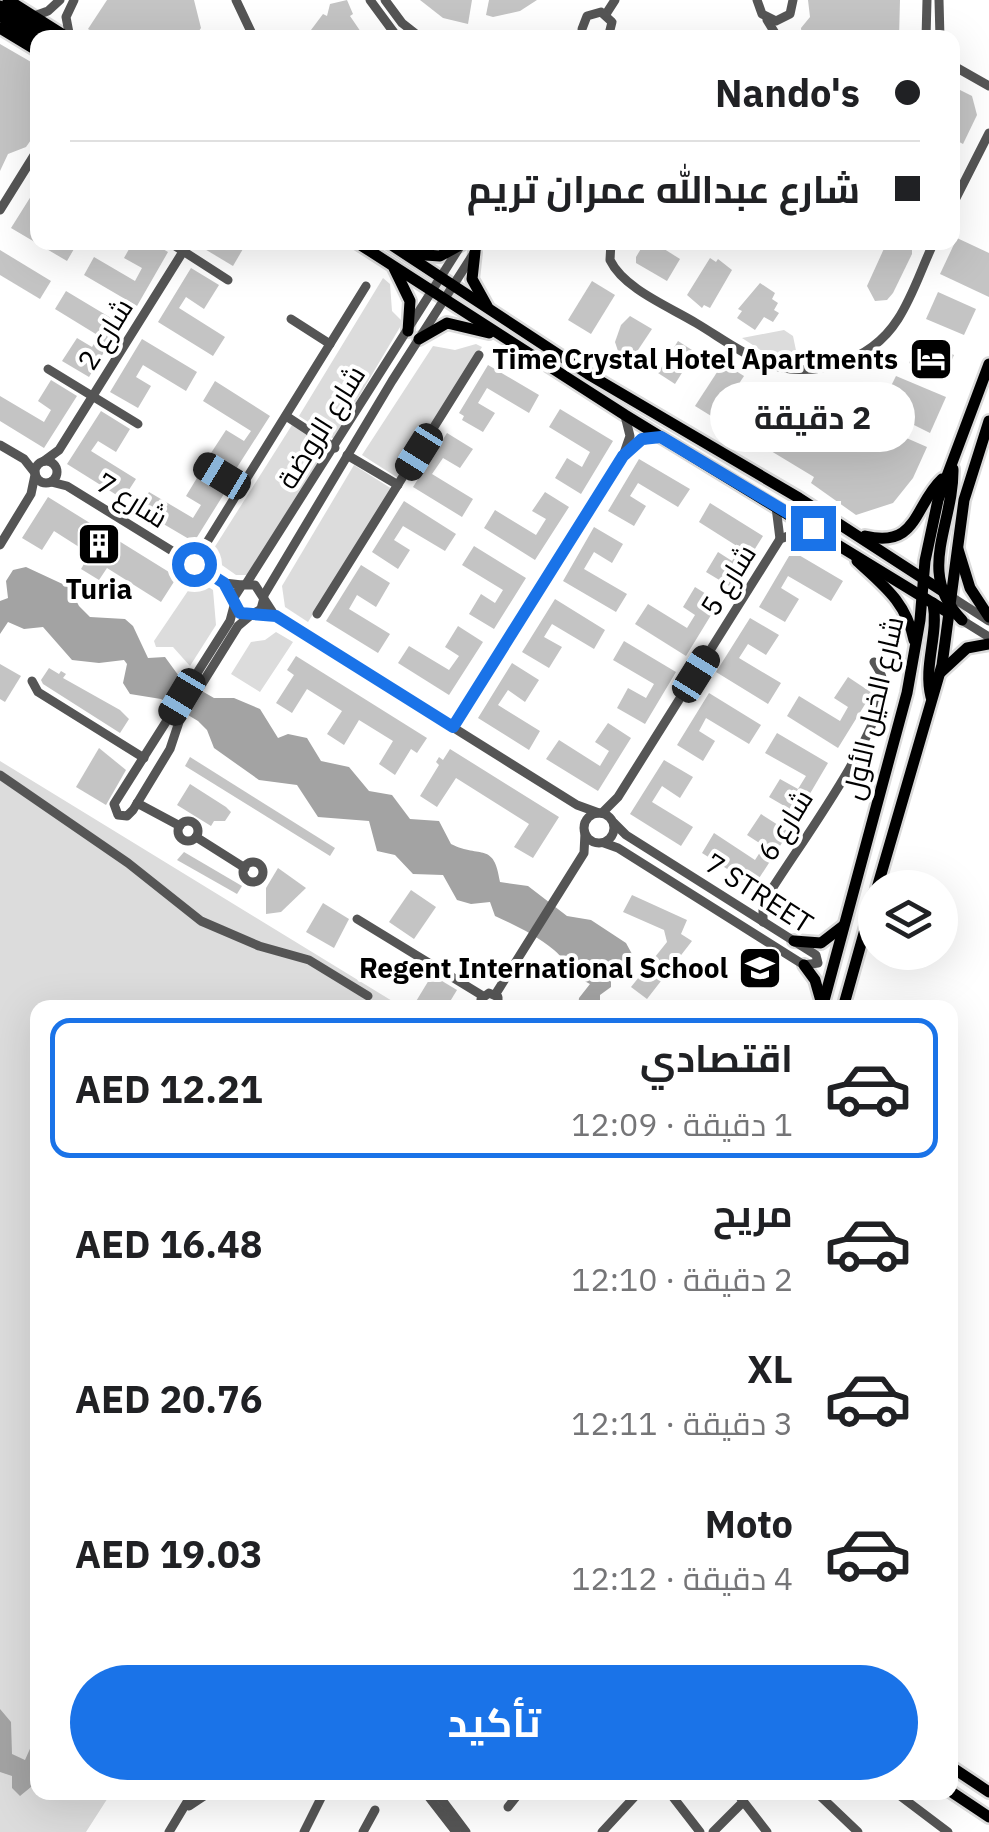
<!DOCTYPE html>
<html lang="ar">
<head>
<meta charset="utf-8">
<style>
  :root { --surface:#fff; --page:#f2f2f2; --text:#202124; --muted:#757577; --line:#e0e0e0; --accent:#1a73e8 }
  body { margin:0; font-family:"IBM Plex Sans",Cairo,sans-serif; background:var(--page); color:var(--text); direction:rtl; height:100vh; display:flex; flex-direction:column; font-size:38px; white-space:nowrap }
  * { box-sizing:border-box; margin:0 }
  p { font-size:32px; color:var(--muted) }
  .icon { flex:none; width:55px; height:55px; fill:none; stroke:currentColor; stroke-width:2; stroke-linecap:round; stroke-linejoin:round }
  .map { position:relative; flex:1; overflow:hidden; direction:ltr }
  .details { position:absolute; left:30px; top:1000px; width:928px; height:800px; display:flex; flex-direction:column; background:var(--surface); border-radius:20px; box-shadow:0 10px 40px #0002; direction:rtl }
  .details>* { flex:none }
  .hud { position:absolute; left:30px; top:30px; width:930px; height:220px; border-radius:20px; box-shadow:0 10px 40px #0002; direction:rtl; display:grid; align-content:center; height:220px; padding:0 40px; background:var(--surface) }
  .fabs { position:absolute; left:858px; top:870px; display:grid; gap:20px }
  .fabs a { display:grid; place-items:center; width:100px; height:100px; border-radius:50%; background:var(--surface); box-shadow:0 10px 40px #0002; font-size:50px }
  .end { position:absolute; width:45px; height:45px; margin:-22px; border:12px solid #1a73e8; background:#fff; box-shadow:0 0 0 5px #fff }
  .from { border-radius:50% }
  .bubble { position:absolute; height:70px; border-radius:35px; background:var(--surface); box-shadow:0 10px 40px #0002; font-size:32px; font-weight:700; line-height:70px; text-align:center; direction:rtl }
  .car { position:absolute; width:30px; height:60px; margin:-30px -15px; border-radius:12px; box-shadow:0 0 8px 2px #0007; background:linear-gradient(#222 24%,#8ab4d8 0 40%,#222 0 76%,#8ab4d8 0 86%,#222 0) }
  .hud b { display:flex; align-items:center; gap:35px; height:95px; font-size:38px }
  .hud b+b { border-top:2px solid var(--line) }
  .hud i { width:25px; height:25px; background:var(--text) }
  ul { padding:18px 0 0; list-style:none }
  li { display:flex; align-items:center; gap:30px; height:140px; margin:0 20px 15px; padding:0 20px; border:5px solid transparent; border-radius:20px }
  li div { flex:1 }
  li b { display:block; font-size:38px }
  li em { font-style:normal; font-weight:700 }
  li.active { border-color:var(--accent) }
  li>.icon { width:90px; height:90px; stroke-width:1.5 }
  .cta { display:flex; gap:20px; margin-top:auto; padding:20px 40px }
  .cta a { flex:1; height:115px; border-radius:60px; background:var(--accent); color:#fff; font-size:40px; font-weight:700; line-height:115px; text-align:center }
  .map>svg:first-child { display:block }
  .green { fill:#dcdcdc }
  .water { fill:#a3a3a3 }
  .building { fill:#c4c4c4 }
  .lines { fill:none; stroke-linecap:round; stroke-linejoin:round }
  .major-casing { stroke:#dbdbdb; stroke-width:16 }
  .minor { stroke:#555; stroke-width:9 }
  .major { stroke:#000; stroke-width:11 }
  .route { stroke:#1a73e8; stroke-width:12 }
  .labels { text-anchor:middle; stroke-width:8; stroke-linejoin:round; paint-order:stroke }
  .street-label { font-size:28px; fill:#000; stroke:#fff }
  .poi-label { font-size:28px; font-weight:bold; fill:#000; stroke:#fff; text-anchor:end }
</style>
</head>
<body>
<div class="map">
<svg width="989" height="1832" viewBox="0 0 989 1832">
  <rect width="100%" height="100%" fill="#fff"/>
  <g class="green">
    <polygon points="383,278 390,284 392,311 403,322 334,439 299,416"/>
    <polygon points="784,330 793,336 798,360 765,353 742,338"/>
    <polygon points="476,344 482,347 398,478 362,455 433,346 455,350"/>
    <polygon points="292,425 329,448 248,575 236,575 209,556"/>
    <polygon points="354,465 392,489 308,622 285,607 282,586"/>
    <polygon points="196,579 213,590 216,625 190,666 173,647 156,647 154,641"/>
    <polygon points="276,632 293,642 260,692 231,674 251,642 265,640"/>
    <polygon points="0,761 402,1007 38,1008 38,1792 111,1793 86,1832 0,1832"/>
  </g>
  <g class="water">
    <path d="M26,567L69,587L79,606L90,617L125,619L133,626L148,658L165,657L181,679L214,698H234L260,709L278,738L288,734L307,738L321,761L349,767L369,791L392,795L410,819L439,821L451,844C481,859 494,841 500,882L528,886L567,916L591,920L626,943L632,954L630,966L611,974V987L600,995V1007H578L579,998L590,984C569,973 570,964 554,950C536,935 515,925 495,916L490,902L471,904L457,900L443,875L413,874L395,855L377,851L369,821L318,817L297,785L259,780L214,748L207,730L198,721L161,699L130,694L123,683L127,664L124,660L99,663L72,660L43,627L24,629L8,622L0,634V601L8,598L6,581L13,570Z"/>
    <polygon points="0,1709 11,1722 12,1754 25,1760 37,1733 37,1782 20,1796 12,1788 12,1776 0,1772"/>
  </g>
  <g class="building">
    <polygon points="107,0 194,0 201,28 194,38 103,38 88,29"/>
    <polygon points="347,0 353,14 350,16 365,38 305,38 323,14 327,16 330,4"/>
    <polygon points="420,0 472,0 468,24 443,18"/>
    <polygon points="489,0 537,0 520,11 493,17 486,15"/>
    <polygon points="808,0 900,0 899,38 802,38 801,28 810,17"/>
    <polygon points="0,44 38,66 38,130 26,147 8,154 0,171"/>
    <polygon points="952,86 972,96 977,115 963,144 952,138"/>
    <polygon points="38,185 38,209 34,216 38,218 38,242 78,242 67,261 11,228"/>
    <polygon points="957,238 989,253 989,297 940,274"/>
    <polygon points="133,242 151,242 168,252 137,306 84,275 94,257 135,281 142,268 124,258"/>
    <polygon points="207,242 247,242 233,266 203,248"/>
    <polygon points="645,242 653,242 680,259 667,281 636,263 636,257"/>
    <polygon points="887,242 912,246 912,254 893,293 887,300 875,301 867,286"/>
    <polygon points="0,250 51,281 40,299 0,275"/>
    <polygon points="710,258 716,262 718,259 732,270 710,308 704,305 702,308 687,295"/>
    <polygon points="191,268 219,285 204,309 186,297 179,308 225,337 213,356 158,322"/>
    <polygon points="592,281 615,295 591,334 568,320"/>
    <polygon points="760,283 775,293 772,299 778,303 774,310 779,313 773,322 764,317 755,330 737,318 742,311 738,309"/>
    <polygon points="66,291 121,324 89,377 62,361 77,338 92,347 99,336 55,309"/>
    <polygon points="938,292 976,309 964,335 926,319"/>
    <polygon points="630,316 652,329 636,353 626,355 618,351 615,342 621,325"/>
    <polygon points="142,339 197,372 186,391 143,365 136,377 151,386 138,408 110,392"/>
    <polygon points="919,340 954,355 944,378 909,363"/>
    <polygon points="678,341 695,352 675,384 658,373"/>
    <polygon points="723,363 744,376 716,419 695,406"/>
    <polygon points="488,365 539,395 529,413 487,388 478,403 495,413 483,432 462,420 464,416 459,413"/>
    <polygon points="896,376 946,397 930,433 880,408"/>
    <polygon points="51,380 77,396 44,448 0,421 0,396 44,422 51,410 38,401"/>
    <polygon points="215,381 270,416 236,469 211,453 226,430 244,441 251,431 203,401"/>
    <polygon points="768,391 779,396 783,406 762,439 748,436 740,425 757,398"/>
    <polygon points="800,403 835,424 822,447 863,419 927,447 913,478 893,503 856,515 811,483 814,477 771,451"/>
    <polygon points="560,409 613,441 581,494 555,478 567,458 582,467 590,452 549,427"/>
    <polygon points="101,411 130,429 116,452 98,441 91,451 136,479 123,499 67,464"/>
    <polygon points="447,433 473,449 460,468 443,458 432,474 473,499 462,517 413,487"/>
    <polygon points="639,459 690,489 678,507 638,483 630,496 646,506 634,526 608,511"/>
    <polygon points="200,473 227,489 194,542 138,509 149,492 193,518 201,505 186,496"/>
    <polygon points="545,492 569,507 535,560 484,528 495,510 536,535 546,519 532,511"/>
    <polygon points="48,497 177,577 161,602 107,568 99,580 81,569 90,554 54,531 42,550 22,538"/>
    <polygon points="404,501 456,534 445,551 403,526 394,540 410,550 398,569 372,552"/>
    <polygon points="710,503 763,536 731,587 706,572 718,552 732,561 740,548 699,522"/>
    <polygon points="594,527 623,544 612,563 594,552 584,569 627,594 616,612 563,581"/>
    <polygon points="474,546 526,578 494,629 469,614 481,594 495,603 503,590 462,565"/>
    <polygon points="792,551 843,581 831,601 788,576 781,588 799,599 785,622 759,607"/>
    <polygon points="361,565 390,583 376,607 357,595 349,609 390,634 378,653 326,621"/>
    <polygon points="695,587 719,602 686,656 635,624 648,604 687,628 695,615 683,607"/>
    <polygon points="555,599 605,630 594,649 552,624 544,637 562,647 549,668 522,652"/>
    <polygon points="750,618 779,635 766,655 748,644 739,658 781,683 768,704 716,672"/>
    <polygon points="458,626 483,642 449,695 398,663 409,646 449,670 459,656 445,647"/>
    <polygon points="624,641 676,672 645,724 617,708 628,688 646,698 654,684 613,660"/>
    <polygon points="296,656 427,738 417,753 411,749 395,775 379,764 393,741 359,720 344,745 327,734 342,711 307,689 292,713 276,703 294,675 287,670"/>
    <polygon points="512,663 539,680 525,702 508,690 498,705 540,731 529,750 478,718"/>
    <polygon points="0,664 21,676 5,702 0,699"/>
    <polygon points="49,668 59,674 61,671 66,674 63,678 120,710 129,719 120,733 43,684 41,680"/>
    <polygon points="848,677 872,693 838,748 787,716 799,696 840,721 848,707 834,698"/>
    <polygon points="709,693 761,725 749,744 706,718 699,731 715,741 703,761 677,745"/>
    <polygon points="608,723 631,738 598,791 546,759 559,740 600,766 609,751 595,742"/>
    <polygon points="777,733 828,763 798,814 769,797 780,779 798,789 806,776 765,753"/>
    <polygon points="99,748 126,770 106,805 76,787"/>
    <polygon points="450,749 559,817 533,858 514,847 529,824 456,778 437,807 420,796 439,765 436,762 439,757 443,760"/>
    <polygon points="190,757 335,848 330,856 185,766"/>
    <polygon points="664,760 693,777 680,798 662,786 652,802 693,827 681,846 630,814"/>
    <polygon points="190,784 226,807 231,812 225,821 214,821 211,826 177,805"/>
    <polygon points="761,814 789,832 754,886 702,853 714,833 755,860 764,846 747,835"/>
    <polygon points="184,852 242,886 237,894 177,860"/>
    <polygon points="278,868 306,888 281,912 266,914 266,888"/>
    <polygon points="411,890 436,907 414,939 389,922"/>
    <polygon points="632,895 687,920 681,934 692,941 647,999 631,987 667,942 664,930 623,912"/>
    <polygon points="323,903 349,919 334,948 306,932"/>
    <polygon points="432,975 457,990 446,1008 423,1008 415,1003"/>
  </g>
  <g class="lines">
    <g class="major-casing">
      <g id="major">
        <polyline points="8,0 68,38"/>
        <polyline points="0,6 51,38"/>
        <polyline points="0,16 38,39"/>
        <polyline points="0,28 38,51"/>
        <polyline points="356,242 625,415 949,613"/>
        <polyline points="387,242 588,374 799,498 950,596"/>
        <polyline points="475,252 472,279 487,306"/>
        <polyline points="411,254 440,256 462,244"/>
        <polyline points="394,268 410,301 408,331"/>
        <polyline points="419,339 447,323 489,333"/>
        <path d="M953,469C954,525 915,572 962,620"/>
        <path d="M865,536C918,549 914,505 942,479"/>
        <polyline points="958,549 970,588 989,617"/>
        <path d="M857,561C884,586 906,602 914,640"/>
        <polyline points="941,672 967,648 989,644"/>
        <path d="M931,697C923,665 939,635 933,603"/>
        <polyline points="877,888 942,665 964,500 989,421"/>
        <polyline points="794,941 821,943 843,926"/>
        <polyline points="804,965 815,980 821,1001"/>
        <polyline points="822,1008 907,693 920,620 925,561 938,500 989,364"/>
        <polyline points="843,1008 875,894"/>
        <polyline points="950,1766 989,1792"/>
        <polyline points="950,1791 989,1817"/>
      </g>
    </g>
    <g class="minor">
      <polyline points="236,0 254,38"/>
      <polyline points="370,0 398,38"/>
      <polyline points="385,0 402,23 421,38"/>
      <polyline points="757,0 762,14 776,21 790,14 793,0"/>
      <polyline points="939,0 940,38"/>
      <polyline points="606,14 615,0"/>
      <polyline points="34,16 48,11 60,0"/>
      <polyline points="767,20 778,38"/>
      <polyline points="582,29 587,16 601,12 612,22 608,38"/>
      <polyline points="70,38 66,17 74,0"/>
      <polyline points="926,38 927,0"/>
      <polyline points="952,65 989,86"/>
      <polyline points="952,206 989,133"/>
      <polyline points="0,210 38,149"/>
      <polyline points="169,242 228,280"/>
      <path d="M611,242L610,260C624,289 670,307 696,323C718,336 739,352 763,362C810,381 870,363 898,319C913,296 922,267 934,242"/>
      <polyline points="291,319 330,344"/>
      <polyline points="48,369 138,424"/>
      <polyline points="286,416 335,448"/>
      <polyline points="0,445 24,459 35,473"/>
      <polyline points="347,455 398,485"/>
      <polyline points="626,455 638,441 661,437"/>
      <circle cx="46" cy="472" r="11"/>
      <polyline points="44,461 59,450 189,242"/>
      <polyline points="201,463 241,487"/>
      <polyline points="51,482 67,486 224,583 242,585"/>
      <polyline points="776,507 780,539"/>
      <polyline points="0,545 31,494 35,475"/>
      <polyline points="204,547 366,286"/>
      <polyline points="246,584 461,245"/>
      <polyline points="264,595 392,381 481,242"/>
      <polyline points="950,596 989,621"/>
      <polyline points="264,598 261,609 251,615 237,610 233,599 242,585 255,585 275,616 577,805 599,813"/>
      <polyline points="234,606 230,621 114,804 118,815 127,816 133,810 170,749 180,719 238,626 251,615"/>
      <polyline points="317,614 479,355"/>
      <polyline points="960,619 989,637"/>
      <polyline points="32,681 38,692 144,758"/>
      <polyline points="453,727 623,456 630,436 625,416"/>
      <polyline points="0,775 128,863 201,921 259,946 309,960 368,996"/>
      <polyline points="137,803 180,826"/>
      <circle cx="599" cy="828" r="15"/>
      <polyline points="602,813 618,797 780,539 810,528"/>
      <circle cx="188" cy="831" r="10"/>
      <polyline points="196,837 245,868"/>
      <polyline points="604,843 618,848 804,965 818,963 816,955 626,835 614,823"/>
      <circle cx="253" cy="872" r="10"/>
      <polyline points="357,919 483,996"/>
      <path d="M763,922V903C796,849 872,749 883,691C885,680 880,671 874,662"/>
      <polyline points="495,995 584,853 585,833"/>
      <polyline points="481,1008 481,999 489,993 498,997 498,1008"/>
      <polyline points="425,1792 456,1832"/>
      <polyline points="436,1792 466,1832"/>
      <polyline points="669,1792 700,1832"/>
      <polyline points="736,1792 767,1832"/>
      <polyline points="816,1792 858,1832"/>
      <polyline points="895,1792 948,1832"/>
      <polyline points="189,1806 210,1792"/>
      <polyline points="508,1807 520,1792"/>
      <polyline points="169,1832 193,1792"/>
      <polyline points="304,1832 324,1792"/>
      <polyline points="363,1832 375,1810"/>
      <polyline points="602,1832 639,1792"/>
      <polyline points="713,1832 743,1802"/>
    </g>
    <use href="#major" class="major"/>
  </g>
  <g class="lines">
    <polyline class="route" points="194,564 224,583 240,613 276,616 453,727 623,456 642,439 661,437 813,528"/>
  </g>
  <defs>
    <g id="hotel-square" transform="scale(2.25)"><rect x="-9" y="-9" width="18" height="18" rx="4" fill="#000" stroke="#fff"/><path d="M-6-4.5h1.5V1H6V5H4.5V3h-9V5H-6ZM-4 0a1.8 1.8 0 1 1 3.6 0ZM.5 0V-2.5h3Q6-2.5 6 0Z" fill="#fff"/></g>
    <g id="building-square" transform="scale(2.25)"><rect x="-9" y="-9" width="18" height="18" rx="4" fill="#000" stroke="#fff"/><path d="M-4-6H4V6H1V3H-1V6H-4ZM-2.5-4.3h1.7v1.8h-1.7ZM.8-4.3h1.7v1.8H.8ZM-2.5-1h1.7V.8h-1.7ZM.8-1h1.7V.8H.8Z" fill="#fff"/></g>
    <g id="school-square" transform="scale(2.25)"><rect x="-9" y="-9" width="18" height="18" rx="4" fill="#000" stroke="#fff"/><path d="M0-5L7-2L0 1L-7-2ZM-4 1L0 2.5L4 1V4Q0 6-4 4Z" fill="#fff"/></g>
  </defs>
  <g fill-rule="evenodd">
    <use href="#hotel-square" x="931" y="359"/>
    <use href="#building-square" x="99" y="544"/>
    <use href="#school-square" x="760" y="968"/>
  </g>
  <g class="labels">
    <g class="street-label">
      <text transform="translate(105 334) rotate(-58)" y="10">شارع 2</text>
      <text transform="translate(321 427) rotate(-58)" y="10">شارع الروضة</text>
      <text transform="translate(132 500) rotate(32)" y="10">شارع 7</text>
      <text transform="translate(728 580) rotate(-58)" y="10">شارع 5</text>
      <text transform="translate(873 708) rotate(-77)" y="10">شارع الخيل الأول</text>
      <text transform="translate(785 825) rotate(-58)" y="10">شارع 6</text>
      <text transform="translate(759 893) rotate(33)" y="10">7 STREET</text>
    </g>
    <g class="poi-label">
      <text x="898" y="369">Time Crystal Hotel Apartments</text>
      <text x="99" y="599" text-anchor="middle">Turia</text>
      <text x="728" y="978">Regent International School</text>
    </g>
  </g>
</svg>
<div class="fabs">
<a><svg class="icon" aria-label="layers" viewBox="0 0 24 24"><path d="M12 4l9 5-9 5-9-5zM3 14l9 5 9-5"/></svg></a>
</div>
<i class="end from" style="left:194px;top:564px"></i>
<i class="end" style="left:813px;top:528px"></i>
<div class="bubble" style="left:710px;top:382px;width:205px">2 دقيقة</div>
<i class="car" style="left:419px;top:452px;rotate:212deg"></i>
<i class="car" style="left:222px;top:476px;rotate:301deg"></i>
<i class="car" style="left:696px;top:674px;rotate:32deg"></i>
<i class="car" style="left:182px;top:697px;rotate:211deg"></i>
<div class="hud">
<b><i class="from"></i>Nando's</b>
<b><i></i>شارع عبدالله عمران تريم</b>
</div>
<section class="details">
<ul>
<li class="active"><svg class="icon" aria-label="car" viewBox="0 0 24 24"><path d="M5 17H2v-5l4-1 3-4h7l3 4 3 1v5h-3M9 17h6M6 11h13"/><circle cx="7" cy="17" r="2"/><circle cx="17" cy="17" r="2"/></svg><div><b>اقتصادي</b><p>1 دقيقة · 12:09</p></div><em>AED 12.21</em></li>
<li><svg class="icon" aria-label="car" viewBox="0 0 24 24"><path d="M5 17H2v-5l4-1 3-4h7l3 4 3 1v5h-3M9 17h6M6 11h13"/><circle cx="7" cy="17" r="2"/><circle cx="17" cy="17" r="2"/></svg><div><b>مريح</b><p>2 دقيقة · 12:10</p></div><em>AED 16.48</em></li>
<li><svg class="icon" aria-label="car" viewBox="0 0 24 24"><path d="M5 17H2v-5l4-1 3-4h7l3 4 3 1v5h-3M9 17h6M6 11h13"/><circle cx="7" cy="17" r="2"/><circle cx="17" cy="17" r="2"/></svg><div><b>XL</b><p>3 دقيقة · 12:11</p></div><em>AED 20.76</em></li>
<li><svg class="icon" aria-label="car" viewBox="0 0 24 24"><path d="M5 17H2v-5l4-1 3-4h7l3 4 3 1v5h-3M9 17h6M6 11h13"/><circle cx="7" cy="17" r="2"/><circle cx="17" cy="17" r="2"/></svg><div><b>Moto</b><p>4 دقيقة · 12:12</p></div><em>AED 19.03</em></li>
</ul>
<div class="cta"><a>تأكيد</a></div>
</section>
</div>
</body>
</html>
